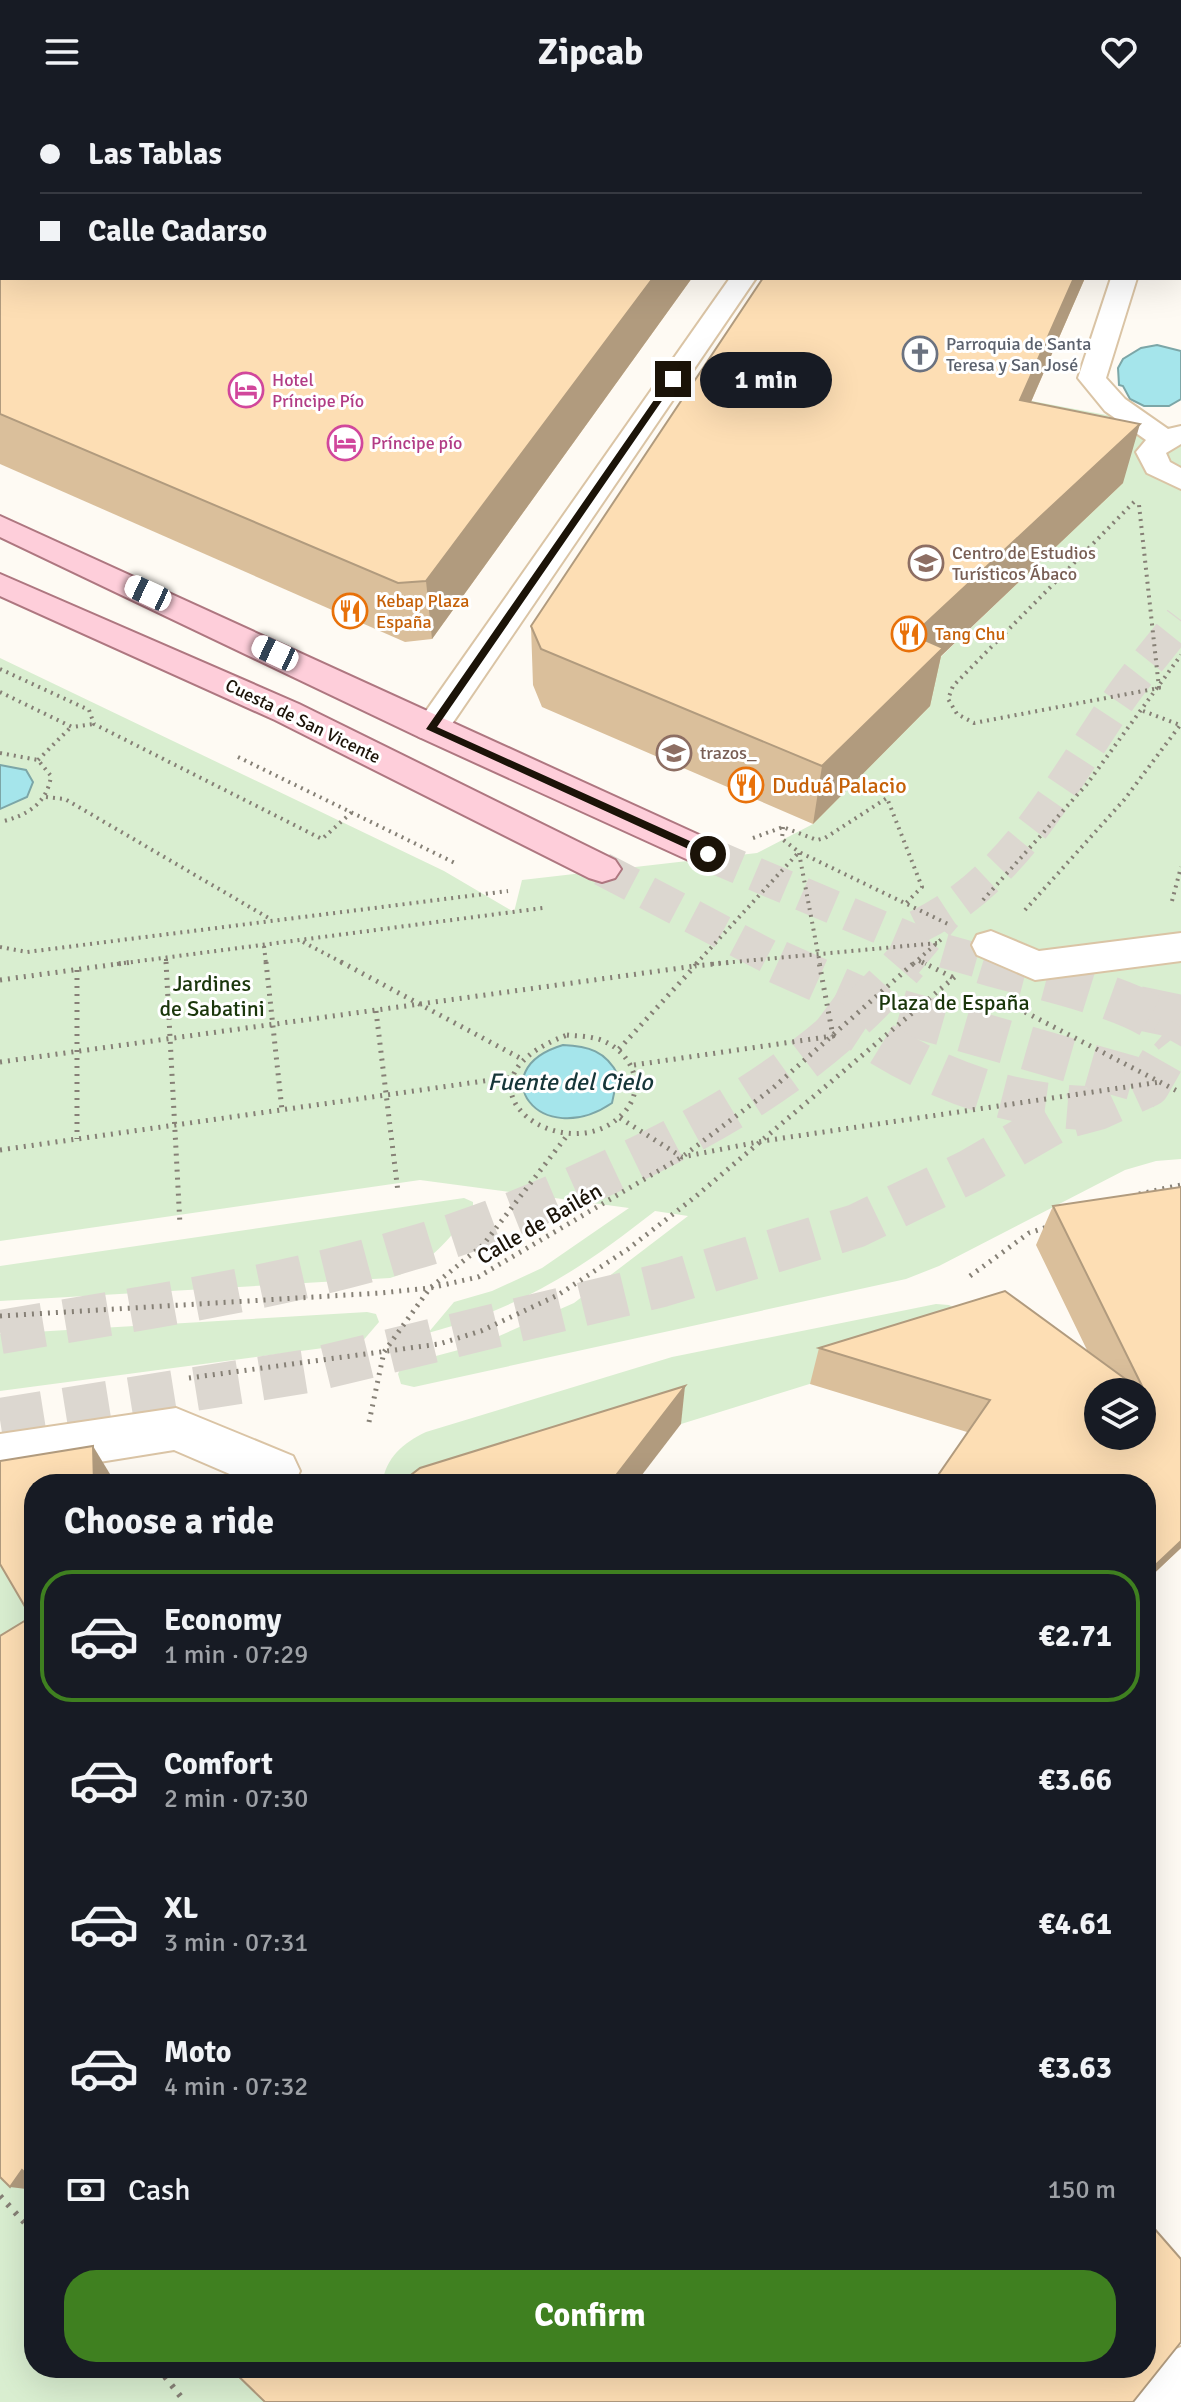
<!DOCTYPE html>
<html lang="en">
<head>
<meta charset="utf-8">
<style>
  :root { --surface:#171b24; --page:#242831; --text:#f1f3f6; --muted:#9ea1a6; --line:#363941; --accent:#3f8020 }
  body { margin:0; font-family:Signika,sans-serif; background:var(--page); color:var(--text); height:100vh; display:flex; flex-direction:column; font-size:30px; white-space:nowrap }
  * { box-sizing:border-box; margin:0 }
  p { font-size:26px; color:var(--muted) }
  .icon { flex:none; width:44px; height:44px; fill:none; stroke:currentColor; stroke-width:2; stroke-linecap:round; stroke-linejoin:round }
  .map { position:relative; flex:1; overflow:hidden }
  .drawer { position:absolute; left:24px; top:1370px; width:1132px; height:904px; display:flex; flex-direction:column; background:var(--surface); border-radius:32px; box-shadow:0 8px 32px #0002 }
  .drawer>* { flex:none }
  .banner { position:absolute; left:0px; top:0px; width:1182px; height:176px; box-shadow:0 8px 32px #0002; display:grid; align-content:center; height:176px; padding:0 40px; background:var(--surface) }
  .controls { position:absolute; left:1084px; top:1274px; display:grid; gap:16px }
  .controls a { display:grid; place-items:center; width:72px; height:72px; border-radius:50%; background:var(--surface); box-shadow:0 8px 32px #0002; font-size:40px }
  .end { position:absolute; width:36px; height:36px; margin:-18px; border:10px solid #1b1308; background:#fff; box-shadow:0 0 0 4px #fff }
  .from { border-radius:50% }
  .bubble { position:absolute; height:56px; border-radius:28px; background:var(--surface); box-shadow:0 8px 32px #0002; font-size:26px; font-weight:700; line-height:56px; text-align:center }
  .car { position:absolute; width:24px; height:48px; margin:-24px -12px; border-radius:10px; box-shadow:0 0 6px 2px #0007; background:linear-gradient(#fff 24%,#345 0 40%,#fff 0 76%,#345 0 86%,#fff 0) }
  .banner b { display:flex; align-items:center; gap:28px; height:76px; font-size:30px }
  .banner b+b { border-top:2px solid var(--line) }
  .banner i { width:20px; height:20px; background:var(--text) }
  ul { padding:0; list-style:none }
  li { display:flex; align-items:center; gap:24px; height:132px; margin:0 16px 12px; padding:0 24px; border:4px solid transparent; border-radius:32px }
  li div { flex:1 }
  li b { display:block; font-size:30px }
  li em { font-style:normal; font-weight:700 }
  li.selected { border-color:var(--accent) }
  li>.icon { width:72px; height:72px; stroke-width:1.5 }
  h2 { padding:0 40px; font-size:36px; line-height:96px }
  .pay { display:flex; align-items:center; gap:20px; height:88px; padding:0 40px; font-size:30px }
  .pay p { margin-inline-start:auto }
  .button { display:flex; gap:16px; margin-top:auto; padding:16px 40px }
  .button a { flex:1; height:92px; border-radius:32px; background:var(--accent); color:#fff; font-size:32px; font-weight:700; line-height:92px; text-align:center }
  header { display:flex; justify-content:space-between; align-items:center; height:104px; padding:0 40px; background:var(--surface); font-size:36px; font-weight:700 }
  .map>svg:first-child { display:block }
  .green { fill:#d9eed0 }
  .water { fill:#a5e5eb; stroke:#7ca6a7; stroke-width:2 }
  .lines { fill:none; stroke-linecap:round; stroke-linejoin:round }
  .minor-tunnel { stroke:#dcd7d0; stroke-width:44; stroke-dasharray:44 22; stroke-linecap:butt }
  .major-tunnel-far1 { stroke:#dcd7d0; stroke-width:34; stroke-dasharray:34 17; stroke-linecap:butt }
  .major-tunnel { stroke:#dcd7d0; stroke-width:44; stroke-dasharray:44 22; stroke-linecap:butt }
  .minor-casing { stroke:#dac4a5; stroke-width:4 }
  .major-casing { stroke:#ae7780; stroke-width:4 }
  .path-far3 { stroke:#868076; stroke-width:3; stroke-dasharray:1 4; stroke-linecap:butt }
  .path-far2 { stroke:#868076; stroke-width:4; stroke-dasharray:2 5; stroke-linecap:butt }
  .path-far1 { stroke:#868076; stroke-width:5; stroke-dasharray:2 6; stroke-linecap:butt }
  .path { stroke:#868076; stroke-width:6; stroke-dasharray:3 8; stroke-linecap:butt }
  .minor { fill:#fff; fill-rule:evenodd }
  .major { fill:#feceda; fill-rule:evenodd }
  .wall { fill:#dabf9b }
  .shaded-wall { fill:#b19b7e }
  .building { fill:#fddeb4; stroke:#b19b7e; stroke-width:2; fill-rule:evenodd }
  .route { fill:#1b1308 }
  .labels { text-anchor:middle; stroke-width:6; stroke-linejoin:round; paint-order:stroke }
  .far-worship-label { font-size:18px; fill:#5b616d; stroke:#fff; text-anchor:start }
  .far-hotel-label { font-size:18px; fill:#b23c85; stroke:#fff; text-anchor:start }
  .far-education-label { font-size:18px; fill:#785e54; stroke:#fff; text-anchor:start }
  .far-food-label { font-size:18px; fill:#c56008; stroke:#fff; text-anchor:start }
  .far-street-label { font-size:18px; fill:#1b1308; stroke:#fff }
  .food-label { font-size:22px; fill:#c56008; stroke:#fff; text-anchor:start }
  .park-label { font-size:22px; fill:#1a360b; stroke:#fff }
  .street-label { font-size:22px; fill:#1b1308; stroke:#fff }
  .water-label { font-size:24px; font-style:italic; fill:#163639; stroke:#fff }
</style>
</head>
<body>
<header><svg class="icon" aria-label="menu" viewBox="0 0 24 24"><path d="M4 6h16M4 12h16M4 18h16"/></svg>Zipcab<svg class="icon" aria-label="heart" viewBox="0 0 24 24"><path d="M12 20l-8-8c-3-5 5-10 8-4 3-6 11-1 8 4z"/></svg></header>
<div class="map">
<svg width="1181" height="2298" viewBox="0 0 1181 2298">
  <rect width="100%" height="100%" fill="#fefaf3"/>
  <g class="green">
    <polygon points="662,0 1181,0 1181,92 1180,2"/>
    <path d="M1032,297L1181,325V1055L1156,1057L1125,1066L939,1162L906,1175L414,1283L401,1280L398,1270L402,1261L481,1240L574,1199L688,1112L655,1107C577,1168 524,1202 428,1229L454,1198L492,1187L542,1164L629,1104L420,1076L0,1137V554L444,767L514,808L522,776L757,749L813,720L902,590L1122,379L1006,355Z"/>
    <path d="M464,1094L473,1098V1106C448,1135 429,1163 390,1174L0,1197V1162Z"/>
    <path d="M936,1200L949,1201L990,1224L488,1380H382C386,1353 403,1339 426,1328L672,1253Z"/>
    <polygon points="367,1208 376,1210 379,1218 361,1239 0,1287 0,1230"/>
    <polygon points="0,1450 34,1506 34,1554 0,1575"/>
    <polygon points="0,2049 34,2082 34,2264 254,2264 290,2298 0,2298"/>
  </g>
  <g class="water">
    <polygon points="1157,241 1181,247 1181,295 1169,302 1144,302 1130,295 1123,282 1119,281 1118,264 1123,255 1141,244"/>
    <polygon points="0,661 26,666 33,678 27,693 0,705"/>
    <path d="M563,941C588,942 606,947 618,971L612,999C540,1048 480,966 563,941Z"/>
  </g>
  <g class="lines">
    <polyline class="minor-tunnel" points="1138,904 1181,913"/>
    <g class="major-tunnel-far1">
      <polyline points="708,750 920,840 990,860"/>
      <polyline points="602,765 783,860"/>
      <path d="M917,823C1011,778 1058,686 1114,603C1134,573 1159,545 1181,516"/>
      <polyline points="904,860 945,811"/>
    </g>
    <g class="major-tunnel">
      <polyline points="778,858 870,899 1160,982"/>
      <path d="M983,858C1032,873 1146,894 1176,932"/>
      <path d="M827,903C906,962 985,1000 1085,1004"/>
      <path d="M0,1228C137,1205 276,1185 409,1145C491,1122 569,1088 645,1051C745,1002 834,944 906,858"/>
      <polyline points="0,1316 308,1267 662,1181 856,1122 970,1067 1061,1014 1098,1004 1148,981 1181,923"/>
    </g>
    <g class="minor-casing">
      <g id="minor">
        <polygon points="801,0 830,0 832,2 803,2"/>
        <polygon points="951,0 981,0 983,2 953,2"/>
        <rect x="1180" y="69" width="1" height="14"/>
        <polygon points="730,174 756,174 443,633 431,636 419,633 414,625 419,617"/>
        <polygon points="1111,174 1137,174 1106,274 1125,295 1168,325 1181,322 1181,340 1166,349 1170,358 1181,364 1181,385 1147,369 1136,348 1146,336 1105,307 1078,274"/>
        <polygon points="991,827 1039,847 1181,829 1181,857 1035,876 977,851 972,841 977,831"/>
        <polygon points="176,1304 293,1352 300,1367 294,1380 253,1380 174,1346 0,1374 0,1330"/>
        <path d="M1181,2243V2298H1130C1141,2270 1153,2254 1181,2243Z"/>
      </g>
    </g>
    <g class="major-casing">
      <g id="major">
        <polygon points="0,412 721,741 726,750 721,759 708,763 695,759 419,633 0,433"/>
        <polygon points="0,470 299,600 615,756 621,765 615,774 602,778 589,774 275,616 0,492"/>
      </g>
    </g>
    <polyline class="path-far3" points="1140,0 1143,2"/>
    <g class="path-far2">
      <polyline points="1134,398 953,582 948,595 957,610 974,619 1159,584 1139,401"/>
      <polyline points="0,565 89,606 94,620 322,735 352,708"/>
      <polyline points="0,588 72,623 94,620"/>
      <polyline points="1143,607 1180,621"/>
      <path d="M0,649L38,656L51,672C47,700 26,712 0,718"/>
      <polyline points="238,653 457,760"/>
      <polyline points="38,656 71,623"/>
      <polyline points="46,693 65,695 272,816"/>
      <polyline points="783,723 782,735 799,748 948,820"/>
      <polyline points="753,734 783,723 817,736 825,734 887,694 922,783 906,799"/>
      <polyline points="799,749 820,860"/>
      <polyline points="983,796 1087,680 1181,551"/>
      <polyline points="1172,797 1181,763"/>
      <polyline points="1025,806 1124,696 1181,620"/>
      <polyline points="303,838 345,860"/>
      <polyline points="264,842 266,860"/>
      <polyline points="0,843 27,848 508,787"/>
      <polyline points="166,855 166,860"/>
      <polyline points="919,857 926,860"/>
      <polyline points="117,860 543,804"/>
      <polyline points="696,860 799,748"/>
      <polyline points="712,860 938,839"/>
      <polyline points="913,860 944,833"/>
    </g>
    <g class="path-far1">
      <polyline points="166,858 180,1121"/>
      <polyline points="266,858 282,1006"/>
      <polyline points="341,858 520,954"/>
      <polyline points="922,858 954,874"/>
      <polyline points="77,866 77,1035"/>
      <polyline points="0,876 132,858"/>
      <polyline points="376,907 398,1088"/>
      <polyline points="1025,908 1181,989"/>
      <path d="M567,931C577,932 588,932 598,935C628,944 648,979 626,1006C572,1073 434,981 567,931Z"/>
      <polyline points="619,945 695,862 733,858"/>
      <polyline points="0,958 695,862 698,858"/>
      <polyline points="634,961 833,932 819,858"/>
      <polyline points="620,1014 682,1053 763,1037 1160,978"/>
      <polyline points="0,1046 512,973"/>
      <polyline points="1139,1090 1181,1081"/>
      <polyline points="970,1172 1029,1129 1047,1123"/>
      <polyline points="0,1212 380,1189 430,1184 478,1173 682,1053 773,984 915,858"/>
      <polyline points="189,1274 439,1240 481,1227 558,1191 628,1145 695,1093 957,871"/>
      <polyline points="369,1318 384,1248 430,1184 483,1141 569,1029"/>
    </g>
    <g class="path">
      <polyline points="0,2092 34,2129"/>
      <polyline points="158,2264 185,2298"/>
    </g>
    <use href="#minor" class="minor"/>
    <use href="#major" class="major"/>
  </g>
  <g class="wall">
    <polygon points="0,0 692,174 432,535 405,538 0,360"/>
    <polygon points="763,174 1085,174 1031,298 1123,379 941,552 930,602 813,720 542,603 533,581 531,522"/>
    <polygon points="1181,1083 1181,1444 1146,1477 1146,1380 967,1328 810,1280 819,1244 1087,1246 1036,1141 1053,1102"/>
  </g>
  <g class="shaded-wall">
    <polygon points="653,174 692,174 432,535 426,477"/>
    <polygon points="1074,174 1085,174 1006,355 1020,296"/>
    <polygon points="1140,320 1123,379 941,552 930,602 813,720 822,662 913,531"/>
    <polygon points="685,1282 681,1320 635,1380 611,1380 614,1374"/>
    <polygon points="93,1342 113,1375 113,1380 94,1380"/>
    <polygon points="1181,1437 1181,1444 1146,1477 1146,1470"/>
    <polygon points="22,2066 34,2068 34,2086 10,2083"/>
  </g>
  <g class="building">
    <polygon points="0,0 760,0 768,2 2,2 2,174 653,174 426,477 398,479 0,310"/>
    <polygon points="763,174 1074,174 1020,296 1140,320 913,531 943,544 822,662 541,545 531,522"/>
    <path d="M1181,1083V1437L1146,1470V1380H932L990,1296L819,1244L1005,1187L1146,1290L1053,1102ZM1098,1288H1142V1332H1098Z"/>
    <polygon points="685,1282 614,1374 611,1380 403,1380 403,1377 420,1364"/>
    <polygon points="93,1342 94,1380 34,1380 34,2077 22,2066 10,2083 0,2073 0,1532 31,1513 0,1460 0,1357"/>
    <polygon points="1146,2115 1181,2155 1181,2238 1133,2298 265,2298 230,2264 1146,2264"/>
  </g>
  <polygon class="route" points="670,273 677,275 437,623 712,747 708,754 426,625"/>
  <defs>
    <g id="church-ring" transform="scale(1.8)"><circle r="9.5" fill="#fff" stroke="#6b7280" stroke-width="1.5"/><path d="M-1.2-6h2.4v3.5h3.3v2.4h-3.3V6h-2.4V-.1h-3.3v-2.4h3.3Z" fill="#6b7280"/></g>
    <g id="hotel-ring" transform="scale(1.8)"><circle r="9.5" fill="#fff" stroke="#d1479c" stroke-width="1.5"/><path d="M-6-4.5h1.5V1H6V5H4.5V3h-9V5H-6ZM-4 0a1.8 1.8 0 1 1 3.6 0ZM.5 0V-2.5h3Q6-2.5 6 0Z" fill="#d1479c"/></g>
    <g id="school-ring" transform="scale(1.8)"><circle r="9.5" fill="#fff" stroke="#8d6e63" stroke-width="1.5"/><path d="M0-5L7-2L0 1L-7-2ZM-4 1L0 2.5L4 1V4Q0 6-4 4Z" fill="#8d6e63"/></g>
    <g id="restaurant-ring" transform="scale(1.8)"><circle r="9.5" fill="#fff" stroke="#e8710a" stroke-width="1.5"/><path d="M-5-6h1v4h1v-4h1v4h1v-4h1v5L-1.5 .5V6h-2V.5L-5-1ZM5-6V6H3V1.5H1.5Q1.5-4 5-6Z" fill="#e8710a"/></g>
    <g id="university-ring" transform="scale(1.8)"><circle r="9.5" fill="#fff" stroke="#8d6e63" stroke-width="1.5"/><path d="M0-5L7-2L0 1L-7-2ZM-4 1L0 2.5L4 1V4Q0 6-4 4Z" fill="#8d6e63"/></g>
  </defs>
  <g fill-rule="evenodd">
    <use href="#church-ring" x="920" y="250"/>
    <use href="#hotel-ring" x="246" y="286"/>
    <use href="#hotel-ring" x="345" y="339"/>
    <use href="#school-ring" x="926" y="459"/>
    <use href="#restaurant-ring" x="350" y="507"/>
    <use href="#restaurant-ring" x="909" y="530"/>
    <use href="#university-ring" x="674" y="649"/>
    <use href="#restaurant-ring" x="746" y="681"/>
  </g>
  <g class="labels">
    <g class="far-worship-label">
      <text x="946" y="246">Parroquia de Santa<tspan x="946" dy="21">Teresa y San José</tspan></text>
    </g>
    <g class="far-hotel-label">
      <text x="272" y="282">Hotel<tspan x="272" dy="21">Príncipe Pío</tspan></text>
      <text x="371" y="345">Príncipe pío</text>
    </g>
    <g class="far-education-label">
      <text x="952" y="455">Centro de Estudios<tspan x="952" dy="21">Turísticos Ábaco</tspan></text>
      <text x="700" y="655">trazos_</text>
    </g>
    <g class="far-food-label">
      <text x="376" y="503">Kebap Plaza<tspan x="376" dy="21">España</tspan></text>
      <text x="935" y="536">Tang Chu</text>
    </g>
    <g class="far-street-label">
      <text transform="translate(303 617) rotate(26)" y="6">Cuesta de San Vicente</text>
    </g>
    <g class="food-label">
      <text x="772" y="689">Duduá Palacio</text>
    </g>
    <g class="park-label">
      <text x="212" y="887">Jardines<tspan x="212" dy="25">de Sabatini</tspan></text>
      <text x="954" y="906">Plaza de España</text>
    </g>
    <g class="street-label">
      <text transform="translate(539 1119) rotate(-30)" y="8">Calle de Bailén</text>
    </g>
    <g class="water-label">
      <text x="570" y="986">Fuente del Cielo</text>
    </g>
  </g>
</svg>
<div class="controls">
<a><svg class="icon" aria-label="layers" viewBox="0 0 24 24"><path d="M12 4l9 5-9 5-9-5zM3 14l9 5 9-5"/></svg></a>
</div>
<i class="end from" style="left:708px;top:750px"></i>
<i class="end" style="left:673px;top:275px"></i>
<div class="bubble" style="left:700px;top:248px;width:132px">1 min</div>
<i class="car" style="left:148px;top:489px;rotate:295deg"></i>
<i class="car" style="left:275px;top:549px;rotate:295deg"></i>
<div class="banner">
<b><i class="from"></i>Las Tablas</b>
<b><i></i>Calle Cadarso</b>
</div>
<section class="drawer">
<h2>Choose a ride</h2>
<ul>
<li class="selected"><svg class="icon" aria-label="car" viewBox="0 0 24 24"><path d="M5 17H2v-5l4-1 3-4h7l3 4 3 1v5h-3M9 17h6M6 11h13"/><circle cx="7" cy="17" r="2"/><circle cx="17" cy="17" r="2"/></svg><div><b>Economy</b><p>1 min · 07:29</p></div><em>€2.71</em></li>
<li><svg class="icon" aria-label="car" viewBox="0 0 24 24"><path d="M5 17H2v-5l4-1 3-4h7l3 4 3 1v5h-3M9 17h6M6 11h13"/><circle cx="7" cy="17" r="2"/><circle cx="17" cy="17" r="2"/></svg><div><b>Comfort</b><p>2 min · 07:30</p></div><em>€3.66</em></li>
<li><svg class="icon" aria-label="car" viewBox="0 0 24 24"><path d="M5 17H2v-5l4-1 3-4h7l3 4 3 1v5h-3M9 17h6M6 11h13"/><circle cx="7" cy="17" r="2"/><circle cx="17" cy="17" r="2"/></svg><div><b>XL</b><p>3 min · 07:31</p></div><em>€4.61</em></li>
<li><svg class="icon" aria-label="car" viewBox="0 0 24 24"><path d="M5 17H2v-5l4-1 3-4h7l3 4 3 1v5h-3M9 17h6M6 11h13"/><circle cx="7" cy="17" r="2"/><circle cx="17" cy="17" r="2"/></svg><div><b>Moto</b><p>4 min · 07:32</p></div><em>€3.63</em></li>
</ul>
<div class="pay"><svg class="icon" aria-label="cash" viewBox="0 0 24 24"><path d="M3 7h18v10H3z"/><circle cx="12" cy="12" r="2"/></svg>Cash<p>150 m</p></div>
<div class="button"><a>Confirm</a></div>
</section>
</div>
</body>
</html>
